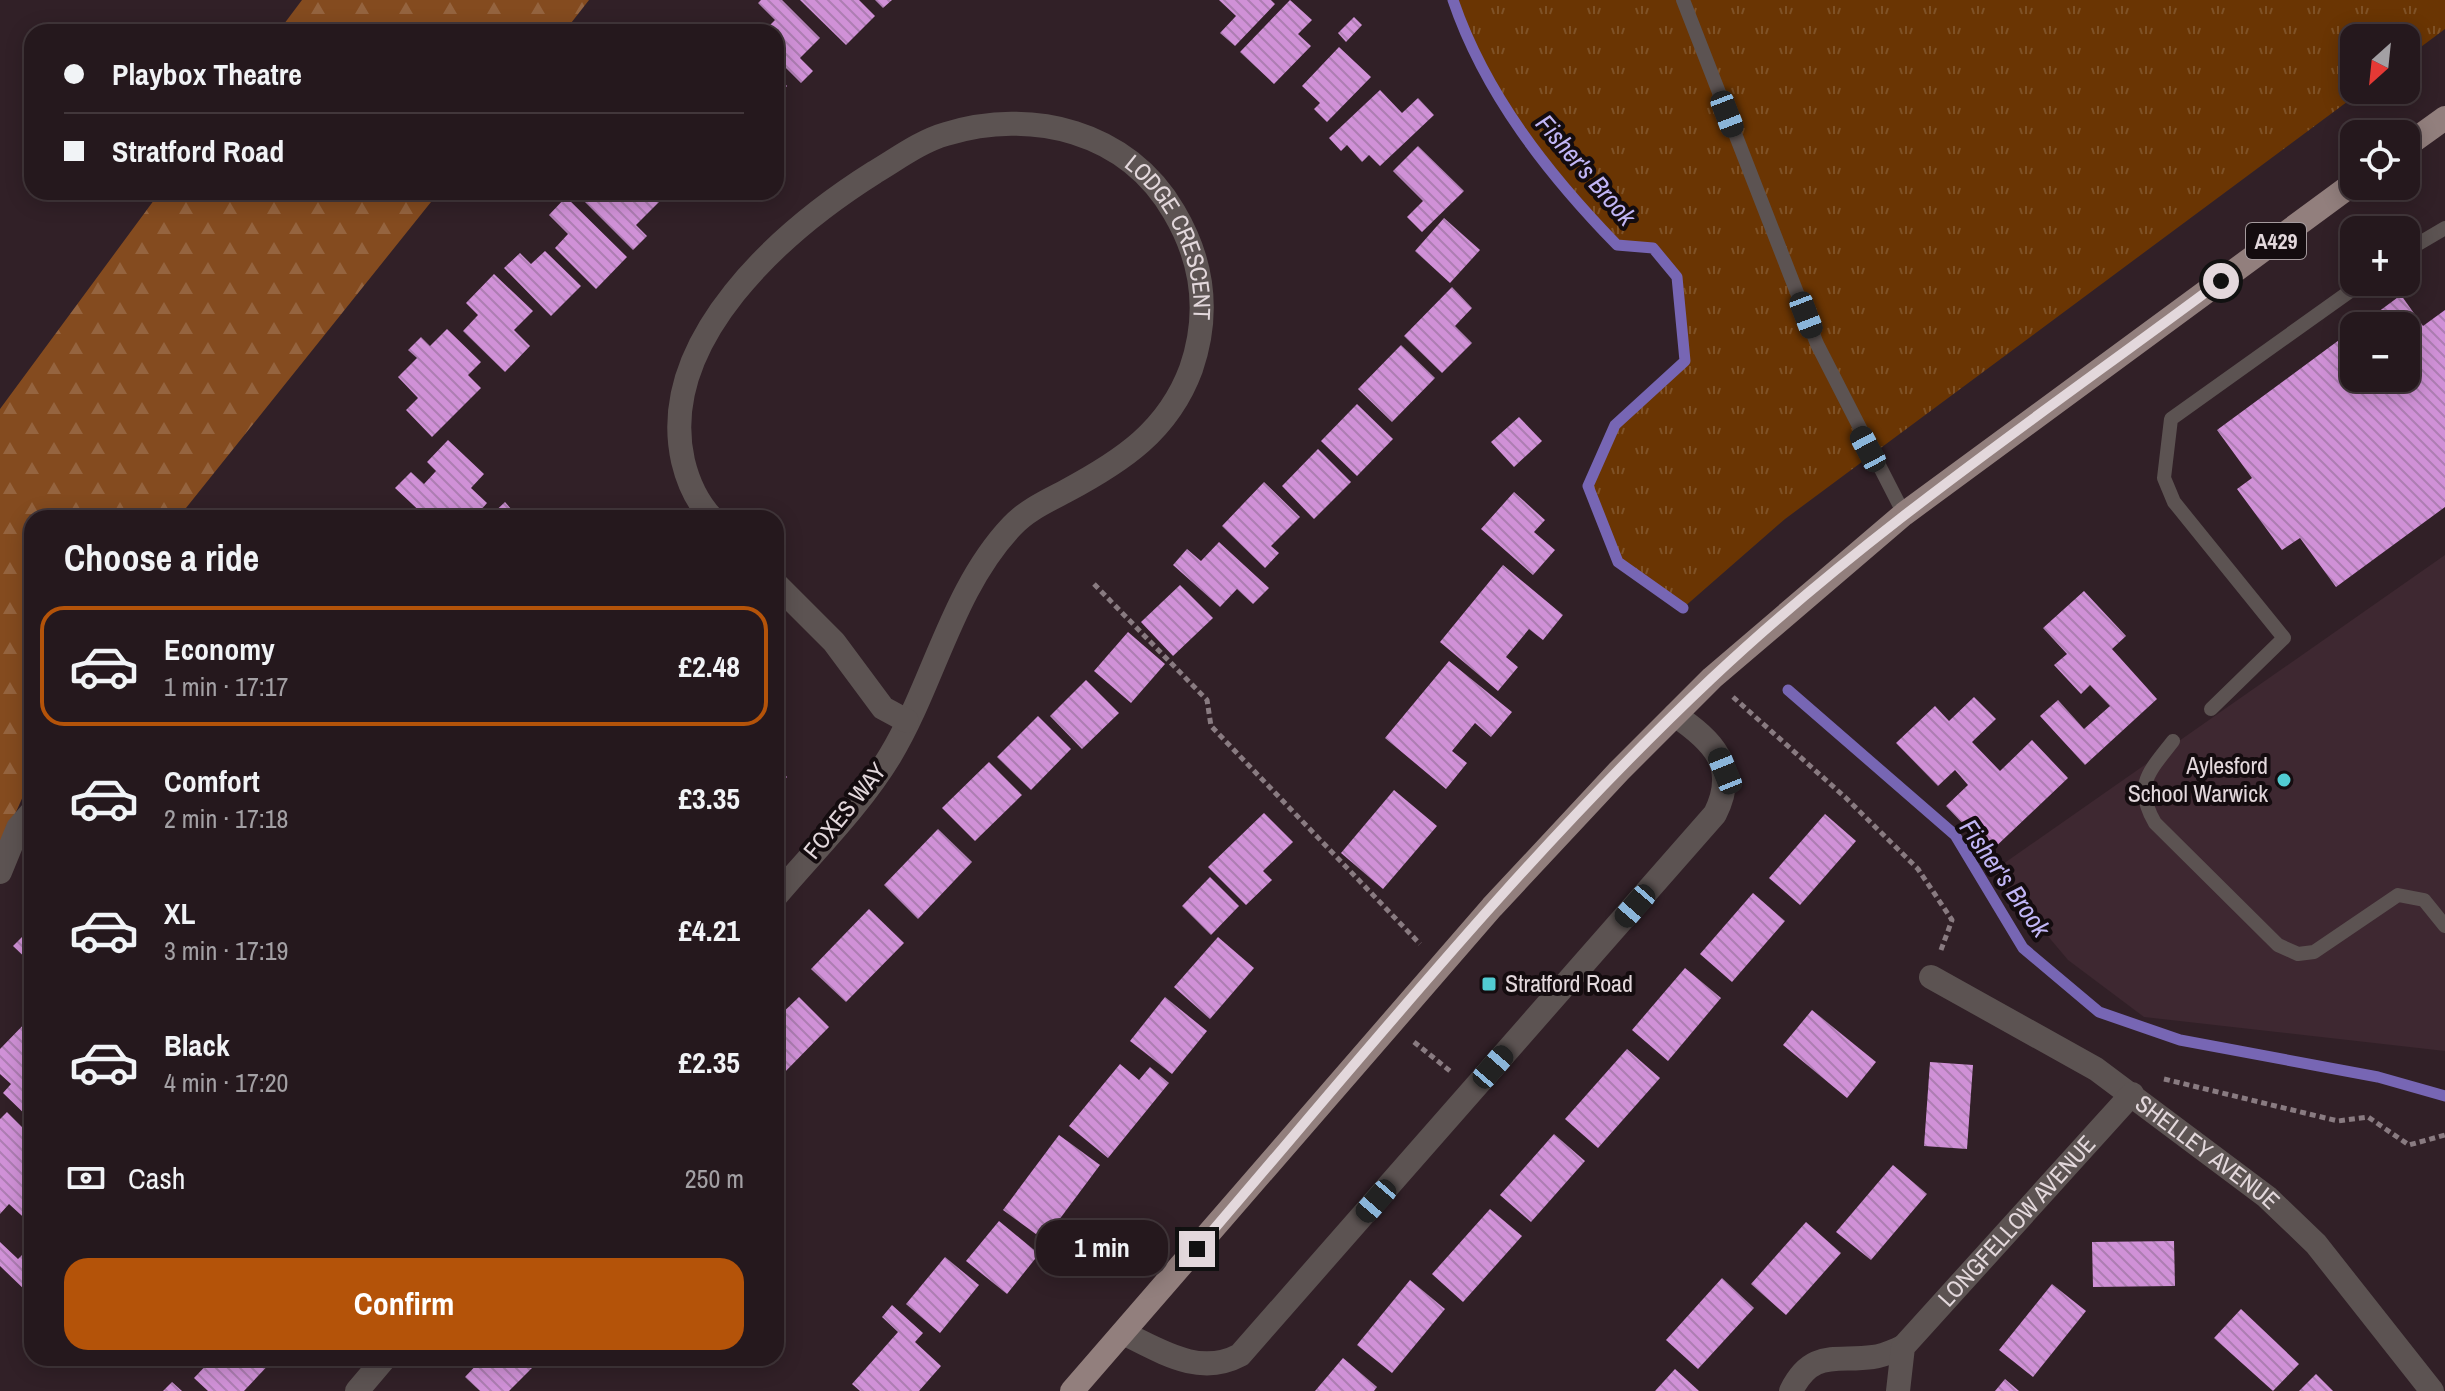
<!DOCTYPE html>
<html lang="en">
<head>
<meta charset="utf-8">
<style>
  :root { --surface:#25181d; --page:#2d2126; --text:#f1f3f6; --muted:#a3a0a4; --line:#42373b; --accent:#b45309 }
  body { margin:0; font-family:"Archivo Narrow",sans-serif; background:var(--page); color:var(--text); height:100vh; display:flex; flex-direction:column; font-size:30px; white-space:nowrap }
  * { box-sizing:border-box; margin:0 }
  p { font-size:26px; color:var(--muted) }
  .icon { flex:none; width:44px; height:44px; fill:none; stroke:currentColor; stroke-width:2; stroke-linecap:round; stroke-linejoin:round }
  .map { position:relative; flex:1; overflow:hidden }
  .side { position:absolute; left:24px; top:510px; width:760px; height:856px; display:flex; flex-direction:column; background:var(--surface); border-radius:24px; box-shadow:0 4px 20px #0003,0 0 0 2px var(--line) }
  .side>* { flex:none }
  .guide { position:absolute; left:24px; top:24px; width:760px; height:176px; border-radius:24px; box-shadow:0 4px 20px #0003,0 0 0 2px var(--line); display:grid; align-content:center; height:176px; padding:0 40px; background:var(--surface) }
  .needle { width:52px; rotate:207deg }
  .buttons { position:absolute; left:2340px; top:24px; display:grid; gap:16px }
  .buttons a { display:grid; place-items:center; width:80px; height:80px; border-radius:16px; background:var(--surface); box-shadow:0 4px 20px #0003,0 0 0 2px var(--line); font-size:40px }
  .end { position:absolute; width:36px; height:36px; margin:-18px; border:10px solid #e3d8dc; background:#111; box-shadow:0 0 0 4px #111 }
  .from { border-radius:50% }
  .bubble { position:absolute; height:56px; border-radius:24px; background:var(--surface); box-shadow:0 4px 20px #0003,0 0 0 2px var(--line); font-size:26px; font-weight:700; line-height:56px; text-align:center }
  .car { position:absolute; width:24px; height:48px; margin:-24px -12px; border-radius:10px; box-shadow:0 0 6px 2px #0007; background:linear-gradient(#222 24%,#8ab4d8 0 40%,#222 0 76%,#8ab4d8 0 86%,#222 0) }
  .guide b { display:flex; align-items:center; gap:28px; height:76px; font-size:30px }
  .guide b+b { border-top:2px solid var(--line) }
  .guide i { width:20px; height:20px; background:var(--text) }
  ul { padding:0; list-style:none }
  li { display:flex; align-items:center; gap:24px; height:120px; margin:0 16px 12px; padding:0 24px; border:4px solid transparent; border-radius:24px }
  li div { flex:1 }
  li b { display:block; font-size:30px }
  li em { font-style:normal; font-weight:700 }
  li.selected { border-color:var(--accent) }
  li>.icon { width:72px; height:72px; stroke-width:1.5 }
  h2 { padding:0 40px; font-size:36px; line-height:96px }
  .pay { display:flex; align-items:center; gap:20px; height:88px; padding:0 40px; font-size:30px }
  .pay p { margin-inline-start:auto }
  .action { display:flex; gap:16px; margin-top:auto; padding:16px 40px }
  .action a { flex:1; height:92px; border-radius:24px; background:var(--accent); color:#fff; font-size:32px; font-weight:700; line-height:92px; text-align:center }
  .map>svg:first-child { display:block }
  .built { fill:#3e2831 }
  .grass { fill:url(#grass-tufts) }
  .forest { fill:url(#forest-firs) }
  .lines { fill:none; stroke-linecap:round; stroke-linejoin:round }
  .stream { stroke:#7766b4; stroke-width:11 }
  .building { fill:url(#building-back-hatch) }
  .path { stroke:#897b81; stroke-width:5; stroke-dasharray:6 4; stroke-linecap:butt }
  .lane { stroke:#5c5352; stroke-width:14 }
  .street { stroke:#5c5352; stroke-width:24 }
  .primary { stroke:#927f7d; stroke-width:24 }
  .route { stroke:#e3d8dc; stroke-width:10 }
  .poi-dot { fill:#51ccd2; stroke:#140c0f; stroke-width:3 }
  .labels { text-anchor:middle; stroke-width:8; stroke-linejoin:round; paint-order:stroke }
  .shield { fill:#140c0f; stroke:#a59b9e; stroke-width:2 }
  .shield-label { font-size:22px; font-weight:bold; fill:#e3d8dc }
  .street-label { font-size:24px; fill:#e3d8dc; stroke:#140c0f }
  .poi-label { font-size:24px; fill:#e3d8dc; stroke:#140c0f; text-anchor:end }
  .water-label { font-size:26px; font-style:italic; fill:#c1b6f6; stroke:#140c0f }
</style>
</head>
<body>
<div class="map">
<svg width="2445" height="1391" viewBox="0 0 2445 1391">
  <defs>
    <pattern id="grass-tufts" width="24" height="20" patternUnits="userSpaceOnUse" patternTransform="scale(2)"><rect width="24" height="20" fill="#6a3503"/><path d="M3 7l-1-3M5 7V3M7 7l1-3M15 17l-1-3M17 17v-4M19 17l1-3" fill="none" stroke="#7f5227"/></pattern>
    <pattern id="forest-firs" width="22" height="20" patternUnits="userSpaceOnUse" patternTransform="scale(2)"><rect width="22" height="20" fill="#844b1f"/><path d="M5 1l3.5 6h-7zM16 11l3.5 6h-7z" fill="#95643f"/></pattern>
    <pattern id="building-back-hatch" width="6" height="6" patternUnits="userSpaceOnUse" patternTransform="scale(2)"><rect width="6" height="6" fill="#d091d7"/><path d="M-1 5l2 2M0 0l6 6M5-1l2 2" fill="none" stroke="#ad7db2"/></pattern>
  </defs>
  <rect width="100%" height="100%" fill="#312027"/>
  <polygon class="built" points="2445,555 2445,1051 2144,1017 2068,960 1993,871"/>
  <path class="grass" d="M1453,0H2445V29L2406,58V38H2354V90H2363L1785,519L1683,608L1618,562L1588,486L1615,425L1685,361L1677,277L1653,248L1617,245C1545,172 1487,98 1453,0Z"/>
  <g class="forest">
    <polygon points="302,0 589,0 564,32 278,32"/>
    <polygon points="160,192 439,192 178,518 32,518 32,776 0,848 0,409"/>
  </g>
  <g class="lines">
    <g class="stream">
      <path d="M1453,0C1485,94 1548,174 1617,245L1653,248L1677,277L1685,361L1615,425L1588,486L1618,562L1683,608"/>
      <polyline points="1788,690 1955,835 2023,948 2099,1012 2180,1040 2378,1077 2445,1096"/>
    </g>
  </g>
  <g class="building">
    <polygon points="761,0 782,0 820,38 800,58 813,71 801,83 776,58 776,32 763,32 775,20 758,3"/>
    <polygon points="800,0 859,0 875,16 846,45"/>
    <polygon points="875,0 892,0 883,8"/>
    <polygon points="1219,0 1271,0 1275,4 1235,46 1220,33 1236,16"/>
    <polygon points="1290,0 1312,20 1298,34 1311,46 1274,84 1240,52"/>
    <polygon points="1354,17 1362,25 1346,42 1338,33"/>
    <polygon points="1339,47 1371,77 1327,122 1314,109 1320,103 1302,86"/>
    <polygon points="776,75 787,86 776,98"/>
    <polygon points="1380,90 1402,113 1418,98 1434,115 1380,166 1369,155 1362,162 1347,145 1341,151 1329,138"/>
    <polygon points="1418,146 1464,191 1422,232 1407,217 1423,201 1393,171"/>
    <polygon points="593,192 665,192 667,194 636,225 647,236 633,250 584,201"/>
    <polygon points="566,197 627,257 596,289 555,248 568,234 549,215"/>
    <polygon points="1444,218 1480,250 1450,283 1415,251"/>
    <polygon points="545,251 581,286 551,316 504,268 520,253 531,264"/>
    <polygon points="494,274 533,311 514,330 530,346 505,372 463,331 478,315 466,303"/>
    <polygon points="1452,287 1472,308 1455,326 1472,343 1442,373 1404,336"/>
    <polygon points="2401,295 2423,326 2445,310 2445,507 2336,587 2300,538 2282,550 2237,489 2252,478 2217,430 2354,329 2354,378 2406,378 2406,326 2359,326"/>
    <polygon points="447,329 481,362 468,375 481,388 432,437 406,410 418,398 398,377 417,358 408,350 421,337 430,346"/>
    <polygon points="1401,345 1435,378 1392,422 1358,389"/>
    <polygon points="1357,404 1393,439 1357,476 1321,441"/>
    <polygon points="1519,417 1542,441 1514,467 1491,442"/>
    <polygon points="448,440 484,474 471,488 487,503 474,518 427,518 395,488 411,472 424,484 436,471 427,462"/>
    <polygon points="1318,449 1351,482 1314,519 1282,486"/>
    <polygon points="1264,482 1300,517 1271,546 1279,553 1265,568 1222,526"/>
    <polygon points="1514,492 1545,520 1534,532 1555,550 1533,575 1481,529"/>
    <polygon points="505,502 519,518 488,518"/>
    <polygon points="1219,542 1269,588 1253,604 1237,589 1220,607 1173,565 1187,549 1201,561"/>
    <polygon points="1503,565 1563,615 1543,640 1529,629 1506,657 1518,667 1498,691 1440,642"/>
    <polygon points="1180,585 1213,618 1173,656 1141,622"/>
    <polygon points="2084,591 2126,636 2112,649 2157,699 2085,765 2040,716 2058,700 2084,729 2110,706 2090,685 2081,694 2054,665 2067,654 2043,628"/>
    <polygon points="1128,632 1165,664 1131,703 1094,671"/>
    <polygon points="1449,661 1512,712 1491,737 1475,723 1452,751 1467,763 1446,789 1385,738"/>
    <polygon points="1086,680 1119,713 1082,749 1050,716"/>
    <polygon points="1974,697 1996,719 1972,742 2000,771 2032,740 2068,778 1990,852 1946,806 1968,785 1955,770 1938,786 1896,743 1935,706 1949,721"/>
    <polygon points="1038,716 1071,749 1031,790 997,757"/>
    <polygon points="776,737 785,747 776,755"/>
    <polygon points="989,762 1022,795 975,841 942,808"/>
    <polygon points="776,766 787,777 776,788"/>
    <polygon points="1394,790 1437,826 1383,889 1341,853"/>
    <polygon points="1264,813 1293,842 1263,871 1272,880 1246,905 1208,867"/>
    <polygon points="1825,814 1856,841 1800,905 1769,878"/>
    <polygon points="938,829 972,862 918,919 884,885"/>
    <polygon points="1210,877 1239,906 1211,935 1182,906"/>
    <polygon points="1753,893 1785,921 1732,982 1700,954"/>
    <polygon points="869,909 904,943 846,1002 811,969"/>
    <polygon points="32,927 32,964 13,946"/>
    <polygon points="1218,937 1254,968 1210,1019 1174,987"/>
    <polygon points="1685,968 1721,998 1668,1061 1632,1030"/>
    <polygon points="799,997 829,1027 779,1078 776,1075 776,1019"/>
    <polygon points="1165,997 1207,1031 1172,1074 1130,1041"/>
    <polygon points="1812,1010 1876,1062 1847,1098 1783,1045"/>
    <polygon points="32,1016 32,1121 3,1093 11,1084 0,1074 0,1049"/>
    <polygon points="1627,1049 1660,1078 1598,1148 1565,1119"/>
    <polygon points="1930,1062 1973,1065 1967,1149 1924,1146"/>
    <polygon points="1120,1064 1139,1080 1150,1067 1169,1083 1108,1158 1069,1126"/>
    <polygon points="7,1112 32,1137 32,1182 27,1188 32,1193 32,1225 9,1204 0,1214 0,1119"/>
    <polygon points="1554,1134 1585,1161 1531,1222 1500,1195"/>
    <polygon points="1059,1135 1100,1165 1044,1240 1003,1210"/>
    <polygon points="1893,1165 1927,1194 1871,1260 1836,1232"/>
    <polygon points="1490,1209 1522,1236 1463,1302 1432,1274"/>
    <polygon points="999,1221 1039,1254 1007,1294 966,1261"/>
    <polygon points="1806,1222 1841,1253 1786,1315 1751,1284"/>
    <polygon points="2174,1241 2175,1286 2093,1287 2092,1242"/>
    <polygon points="0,1242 18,1259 29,1248 32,1251 32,1289 28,1293 0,1266"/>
    <polygon points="945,1257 979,1285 940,1333 906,1304"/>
    <polygon points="1722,1278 1754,1308 1698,1369 1666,1340"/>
    <polygon points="1410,1280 1445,1309 1392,1373 1357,1345"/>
    <polygon points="2052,1284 2086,1311 2033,1377 1999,1350"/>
    <polygon points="892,1305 923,1333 915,1342 941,1366 919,1391 860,1391 852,1384 898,1332 882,1317"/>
    <polygon points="2241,1309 2299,1364 2273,1391 2214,1338"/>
    <polygon points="213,1358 275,1358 244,1391 208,1391 194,1378"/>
    <polygon points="483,1358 542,1358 509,1391 480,1391 465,1377"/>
    <polygon points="1343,1358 1377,1387 1374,1391 1315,1391"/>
    <polygon points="1675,1369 1699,1391 1655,1391"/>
    <polygon points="2316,1374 2333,1391 2299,1391"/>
    <polygon points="2005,1379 2019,1391 1995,1391"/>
    <polygon points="172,1382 182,1391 163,1391"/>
  </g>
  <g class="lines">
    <g class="path">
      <polyline points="1094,584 1207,700 1211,726 1420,944"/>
      <polyline points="1733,697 1846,798 1918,869 1952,920 1941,950"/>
      <polyline points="1414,1042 1450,1071"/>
      <polyline points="2164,1079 2338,1121 2368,1117 2409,1145 2445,1135"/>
    </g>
    <g class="lane">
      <polyline points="1683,0 1817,344 1904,514"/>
      <polyline points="2406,251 2445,228"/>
      <polyline points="2211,709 2284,638 2174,502 2164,478 2171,419 2363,282"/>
      <path d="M2173,741C2149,772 2133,785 2155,823L2278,945L2298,954L2314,952L2398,895L2424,900L2445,926"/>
    </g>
    <g class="street">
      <path id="s1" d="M712,518C697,502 688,482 683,461C656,340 783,230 875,172C897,159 921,141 946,134C1032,108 1127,131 1174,212C1203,261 1210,314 1191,369C1168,431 1122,461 1066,491C1047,501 1027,510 1012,526C952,589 934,683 890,756C859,807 814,851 776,896"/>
      <polyline points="776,584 834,642 883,708 907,721"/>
      <polyline points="0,872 18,828 32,812"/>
      <path id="s2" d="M1931,977L2096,1069L2267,1197L2316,1244L2432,1391"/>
      <path d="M1123,1333C1161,1351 1199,1377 1240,1355L1715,814C1739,766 1713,741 1675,715"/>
      <polyline points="357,1391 385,1358"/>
      <path d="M1791,1391C1812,1349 1835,1362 1873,1357C1883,1356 1893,1351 1903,1347"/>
      <path id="s3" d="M1898,1391L1903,1347L2132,1094"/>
    </g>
    <g class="primary">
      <polyline points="2406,146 2445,118"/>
      <polyline points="1072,1391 1492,907 1619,771 1712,678 1904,514 2354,183"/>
    </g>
  </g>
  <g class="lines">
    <path class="route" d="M1197,1249C1363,1056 1525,854 1711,679C1868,531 2048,410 2221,281"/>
  </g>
  <g class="poi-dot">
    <circle cx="2284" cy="780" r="8"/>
    <rect x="1481" y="976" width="16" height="16" rx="4"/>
  </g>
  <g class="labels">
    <rect class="shield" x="2246" y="223" width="60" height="36" rx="6"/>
    <g class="shield-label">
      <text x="2276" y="249">A429</text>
    </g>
    <g class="street-label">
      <text dy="8" stroke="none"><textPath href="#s1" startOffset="796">LODGE CRESCENT</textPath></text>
      <text transform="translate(845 811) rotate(-51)" y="8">FOXES WAY</text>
      <text dy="8" stroke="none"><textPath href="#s2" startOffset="328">SHELLEY AVENUE</textPath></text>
      <text dy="8" stroke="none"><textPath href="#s3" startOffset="214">LONGFELLOW AVENUE</textPath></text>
    </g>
    <g class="poi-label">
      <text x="2268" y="774">Aylesford<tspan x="2268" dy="28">School Warwick</tspan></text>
      <text x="1505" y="992" text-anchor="start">Stratford Road</text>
    </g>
    <g class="water-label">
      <text transform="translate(1586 170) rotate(49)" y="9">Fisher's Brook</text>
      <text transform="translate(2005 878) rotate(55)" y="9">Fisher's Brook</text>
    </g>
  </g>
</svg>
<div class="buttons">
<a><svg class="needle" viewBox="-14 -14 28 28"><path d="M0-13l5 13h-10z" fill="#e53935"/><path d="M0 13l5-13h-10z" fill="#a3a0a4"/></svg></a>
<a><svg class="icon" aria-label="locate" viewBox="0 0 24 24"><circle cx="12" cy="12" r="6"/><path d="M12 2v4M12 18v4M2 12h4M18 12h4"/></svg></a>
<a>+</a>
<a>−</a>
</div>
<i class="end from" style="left:2221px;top:281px"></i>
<i class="end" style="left:1197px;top:1249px"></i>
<div class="bubble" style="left:1036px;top:1220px;width:132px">1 min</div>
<i class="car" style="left:1727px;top:114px;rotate:159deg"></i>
<i class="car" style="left:1806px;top:315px;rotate:159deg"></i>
<i class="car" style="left:1868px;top:449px;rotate:332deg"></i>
<i class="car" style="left:1725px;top:771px;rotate:338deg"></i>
<i class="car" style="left:1635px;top:906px;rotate:221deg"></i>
<i class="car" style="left:1493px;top:1067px;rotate:41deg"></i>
<i class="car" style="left:1376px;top:1201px;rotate:221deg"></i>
<div class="guide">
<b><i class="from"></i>Playbox Theatre</b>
<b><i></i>Stratford Road</b>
</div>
<section class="side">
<h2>Choose a ride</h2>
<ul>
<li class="selected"><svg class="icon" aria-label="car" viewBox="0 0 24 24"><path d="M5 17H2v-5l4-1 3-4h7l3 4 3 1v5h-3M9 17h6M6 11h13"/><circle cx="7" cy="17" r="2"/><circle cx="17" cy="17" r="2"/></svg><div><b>Economy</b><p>1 min · 17:17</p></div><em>£2.48</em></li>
<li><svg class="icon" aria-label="car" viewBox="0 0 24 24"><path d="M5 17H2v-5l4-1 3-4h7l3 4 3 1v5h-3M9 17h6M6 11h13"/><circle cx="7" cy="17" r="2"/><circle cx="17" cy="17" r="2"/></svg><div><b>Comfort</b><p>2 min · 17:18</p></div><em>£3.35</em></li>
<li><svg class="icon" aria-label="car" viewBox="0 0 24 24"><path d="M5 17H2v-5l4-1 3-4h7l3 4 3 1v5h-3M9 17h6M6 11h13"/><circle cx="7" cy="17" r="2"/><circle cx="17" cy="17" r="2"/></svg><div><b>XL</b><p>3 min · 17:19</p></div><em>£4.21</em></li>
<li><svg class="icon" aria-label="car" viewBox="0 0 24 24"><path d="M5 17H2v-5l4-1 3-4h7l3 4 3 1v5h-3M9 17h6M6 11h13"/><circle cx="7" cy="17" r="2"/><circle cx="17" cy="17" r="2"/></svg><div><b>Black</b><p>4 min · 17:20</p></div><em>£2.35</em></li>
</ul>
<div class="pay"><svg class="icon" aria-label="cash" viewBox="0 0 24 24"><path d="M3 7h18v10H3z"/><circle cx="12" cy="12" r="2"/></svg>Cash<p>250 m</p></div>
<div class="action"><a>Confirm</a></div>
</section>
</div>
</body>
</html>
